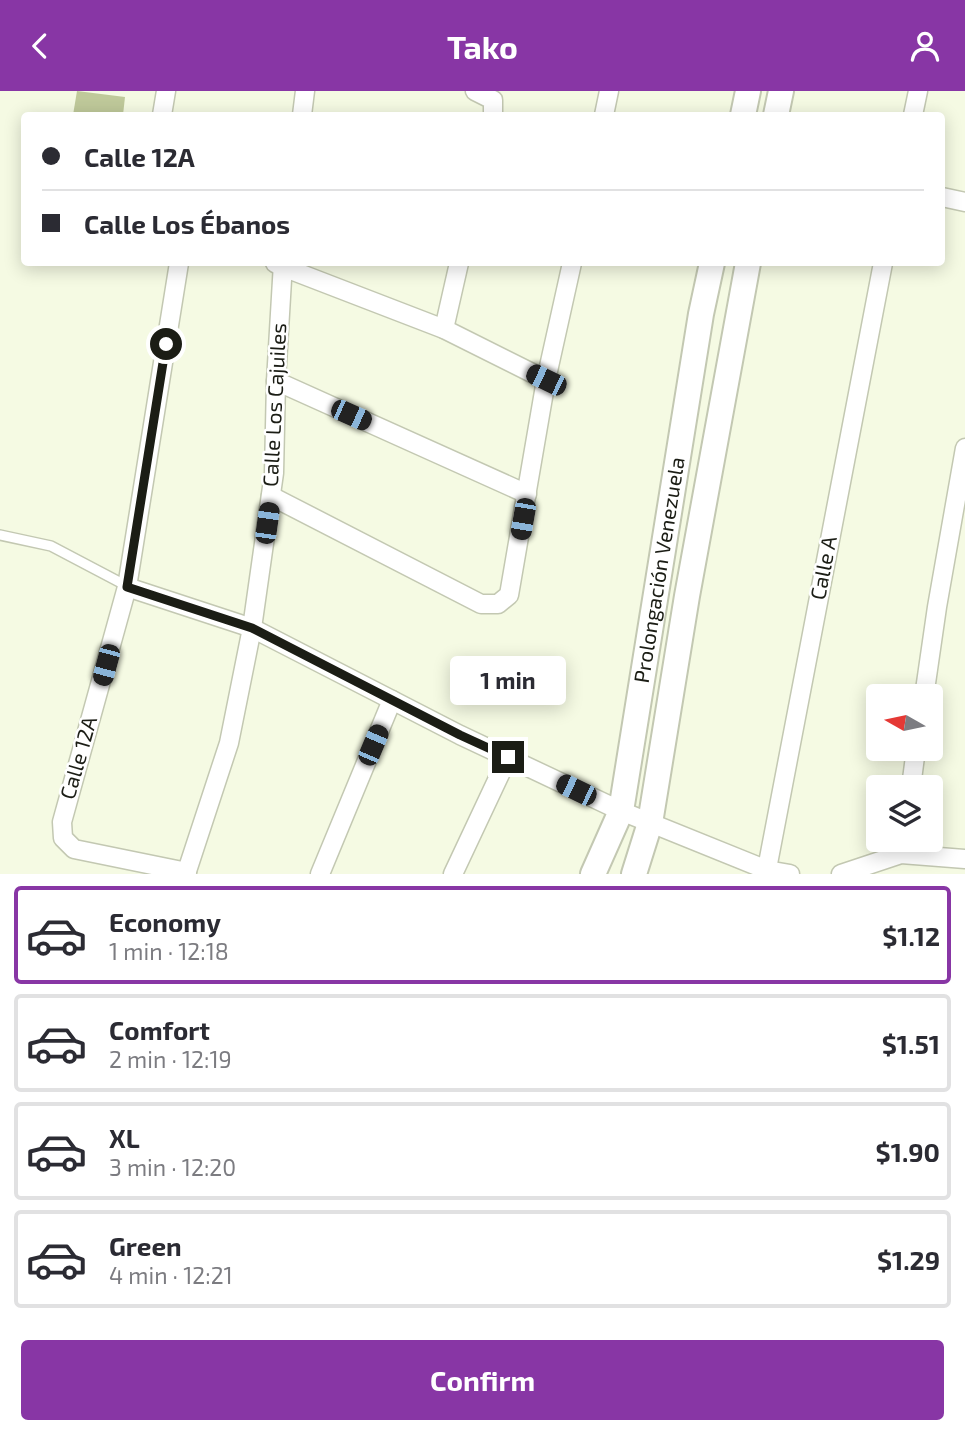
<!DOCTYPE html>
<html lang="en">
<head>
<meta charset="utf-8">
<style>
  :root { --surface:#fff; --page:#f2f2f3; --text:#2b2b33; --muted:#7c7c81; --line:#e1e1e2; --accent:#8836a5 }
  body { margin:0; font-family:"Exo 2",sans-serif; background:var(--page); color:var(--text); height:100vh; display:flex; flex-direction:column; font-size:26px; white-space:nowrap }
  * { box-sizing:border-box; margin:0 }
  p { font-size:23px; color:var(--muted) }
  .icon { flex:none; width:38px; height:38px; fill:none; stroke:currentColor; stroke-width:2; stroke-linecap:round; stroke-linejoin:round }
  .map { position:relative; height:783px; overflow:hidden }
  .sheet { display:flex; flex-direction:column; background:var(--surface); flex:1 }
  .sheet>* { flex:none }
  .guide { position:absolute; left:21px; top:21px; width:924px; height:154px; border-radius:7px; box-shadow:0 4px 18px #0003; display:grid; align-content:center; height:154px; padding:0 21px; background:var(--surface) }
  .needle { width:46px; rotate:279deg }
  .controls { position:absolute; left:866px; top:593px; display:grid; gap:14px }
  .controls a { display:grid; place-items:center; width:77px; height:77px; border-radius:7px; background:var(--surface); box-shadow:0 4px 18px #0003; font-size:35px }
  .end { position:absolute; width:32px; height:32px; margin:-16px; border:9px solid #1b1d15; background:#fff; box-shadow:0 0 0 4px #fff }
  .from { border-radius:50% }
  .bubble { position:absolute; height:49px; border-radius:7px; background:var(--surface); box-shadow:0 4px 18px #0003; font-size:23px; font-weight:700; line-height:49px; text-align:center }
  .car { position:absolute; width:21px; height:42px; margin:-21px -10px; border-radius:9px; box-shadow:0 0 5px 2px #0007; background:linear-gradient(#222 24%,#8ab4d8 0 40%,#222 0 76%,#8ab4d8 0 86%,#222 0) }
  .guide b { display:flex; align-items:center; gap:24px; height:66px; font-size:26px }
  .guide b+b { border-top:2px solid var(--line) }
  .guide i { width:18px; height:18px; background:var(--text) }
  ul { padding:12px 0 0; list-style:none }
  li { display:flex; align-items:center; gap:21px; height:98px; margin:0 14px 10px; padding:0 7px; border:4px solid var(--line); border-radius:7px }
  li div { flex:1 }
  li b { display:block; font-size:26px }
  li em { font-style:normal; font-weight:700 }
  li.on { border-color:var(--accent) }
  li>.icon { width:63px; height:63px; stroke-width:1.5 }
  .primary-button { display:flex; gap:14px; margin-top:auto; padding:14px 21px }
  .primary-button a { flex:1; height:80px; border-radius:7px; background:var(--accent); color:#fff; font-size:28px; font-weight:700; line-height:80px; text-align:center }
  header { display:flex; justify-content:space-between; align-items:center; height:91px; padding:0 21px; background:var(--accent); color:#fff; font-size:32px; font-weight:700 }
  .map>svg:first-child { display:block }
  .green { fill:#bfc99a }
  .lines { fill:none; stroke-linecap:round; stroke-linejoin:round }
  .lane-casing { stroke:#c3c8b2; stroke-width:12 }
  .street-casing { stroke:#c3c8b2; stroke-width:21 }
  .secondary-casing { stroke:#c3c8b2; stroke-width:28 }
  .lane { stroke:#fff; stroke-width:9 }
  .street { stroke:#fff; stroke-width:18 }
  .secondary { stroke:#fff; stroke-width:24 }
  .route { stroke:#1b1d15; stroke-width:9 }
  .labels { text-anchor:middle; stroke-width:5; stroke-linejoin:round; paint-order:stroke }
  .street-label { font-size:21px; fill:#1b1d15; stroke:#fff }
</style>
</head>
<body>
<header><svg class="icon" aria-label="back" viewBox="0 0 24 24"><path d="M15 5l-7 7 7 7"/></svg>Tako<svg class="icon" aria-label="person" viewBox="0 0 24 24"><circle cx="12" cy="8" r="4"/><path d="M4 21q1-7 8-7t8 7"/></svg></header>
<div class="map">
<svg width="965" height="783" viewBox="0 0 965 783">
  <rect width="100%" height="100%" fill="#f5fae3"/>
  <polygon class="green" points="77,0 125,6 123,24 73,24"/>
  <g class="lines">
    <g class="lane-casing">
      <polyline id="lane" points="0,444 51,455 127,495"/>
    </g>
    <g class="street-casing">
      <g id="street">
        <polyline points="475,0 493,9 493,24"/>
        <polyline points="162,24 166,0"/>
        <polyline points="302,24 305,0"/>
        <polyline points="604,24 609,0"/>
        <polyline points="913,24 918,0"/>
        <polyline points="942,106 965,111"/>
        <polyline points="179,172 127,496 62,731 63,747 74,758 187,781"/>
        <polyline points="275,172 283,176 444,238 546,289"/>
        <polyline points="444,238 459,172"/>
        <polyline points="276,290 527,403"/>
        <polyline points="271,405 481,513 498,513 509,504 546,289 572,172"/>
        <polyline points="127,496 252,537 460,644 621,720 767,779 790,783"/>
        <polyline points="924,606 937,516 965,357"/>
        <polyline points="911,696 916,658"/>
        <polyline points="186,783 229,652 252,537 274,382 276,290 283,172"/>
        <polyline points="320,783 392,609"/>
        <polyline points="453,783 508,666"/>
        <polyline points="766,783 883,172"/>
        <polyline points="841,783 901,763 965,768"/>
      </g>
    </g>
    <g class="secondary-casing">
      <g id="secondary">
        <polyline points="743,24 748,0"/>
        <polyline points="776,24 781,0"/>
        <path id="s1" d="M593,783L621,720L701,223L712,172"/>
        <polyline points="634,783 650,732 687,505 748,172"/>
      </g>
    </g>
    <use href="#lane" class="lane"/>
    <use href="#street" class="street"/>
    <use href="#secondary" class="secondary"/>
  </g>
  <g class="lines">
    <polyline class="route" points="166,253 127,496 252,537 460,644 508,666"/>
  </g>
  <g class="labels">
    <g class="street-label">
      <text transform="translate(275 314) rotate(-87)" y="7">Calle Los Cajuiles</text>
      <text transform="translate(824 477) rotate(-79)" y="7">Calle A</text>
      <text dy="7" stroke="none"><textPath href="#s1" startOffset="313">Prolongación Venezuela</textPath></text>
      <text transform="translate(79 667) rotate(-74)" y="7">Calle 12A</text>
    </g>
  </g>
</svg>
<div class="controls">
<a><svg class="needle" viewBox="-14 -14 28 28"><path d="M0-13l5 13h-10z" fill="#e53935"/><path d="M0 13l5-13h-10z" fill="#7c7c81"/></svg></a>
<a><svg class="icon" aria-label="layers" viewBox="0 0 24 24"><path d="M12 4l9 5-9 5-9-5zM3 14l9 5 9-5"/></svg></a>
</div>
<i class="end from" style="left:166px;top:253px"></i>
<i class="end" style="left:508px;top:666px"></i>
<div class="bubble" style="left:450px;top:565px;width:116px">1 min</div>
<i class="car" style="left:546px;top:289px;rotate:296deg"></i>
<i class="car" style="left:351px;top:324px;rotate:114deg"></i>
<i class="car" style="left:523px;top:428px;rotate:190deg"></i>
<i class="car" style="left:267px;top:432px;rotate:8deg"></i>
<i class="car" style="left:106px;top:574px;rotate:195deg"></i>
<i class="car" style="left:373px;top:654px;rotate:23deg"></i>
<i class="car" style="left:576px;top:699px;rotate:296deg"></i>
<div class="guide">
<b><i class="from"></i>Calle 12A</b>
<b><i></i>Calle Los Ébanos</b>
</div>
</div>
<section class="sheet">
<ul>
<li class="on"><svg class="icon" aria-label="car" viewBox="0 0 24 24"><path d="M5 17H2v-5l4-1 3-4h7l3 4 3 1v5h-3M9 17h6M6 11h13"/><circle cx="7" cy="17" r="2"/><circle cx="17" cy="17" r="2"/></svg><div><b>Economy</b><p>1 min · 12:18</p></div><em>$1.12</em></li>
<li><svg class="icon" aria-label="car" viewBox="0 0 24 24"><path d="M5 17H2v-5l4-1 3-4h7l3 4 3 1v5h-3M9 17h6M6 11h13"/><circle cx="7" cy="17" r="2"/><circle cx="17" cy="17" r="2"/></svg><div><b>Comfort</b><p>2 min · 12:19</p></div><em>$1.51</em></li>
<li><svg class="icon" aria-label="car" viewBox="0 0 24 24"><path d="M5 17H2v-5l4-1 3-4h7l3 4 3 1v5h-3M9 17h6M6 11h13"/><circle cx="7" cy="17" r="2"/><circle cx="17" cy="17" r="2"/></svg><div><b>XL</b><p>3 min · 12:20</p></div><em>$1.90</em></li>
<li><svg class="icon" aria-label="car" viewBox="0 0 24 24"><path d="M5 17H2v-5l4-1 3-4h7l3 4 3 1v5h-3M9 17h6M6 11h13"/><circle cx="7" cy="17" r="2"/><circle cx="17" cy="17" r="2"/></svg><div><b>Green</b><p>4 min · 12:21</p></div><em>$1.29</em></li>
</ul>
<div class="primary-button"><a>Confirm</a></div>
</section>
</body>
</html>
